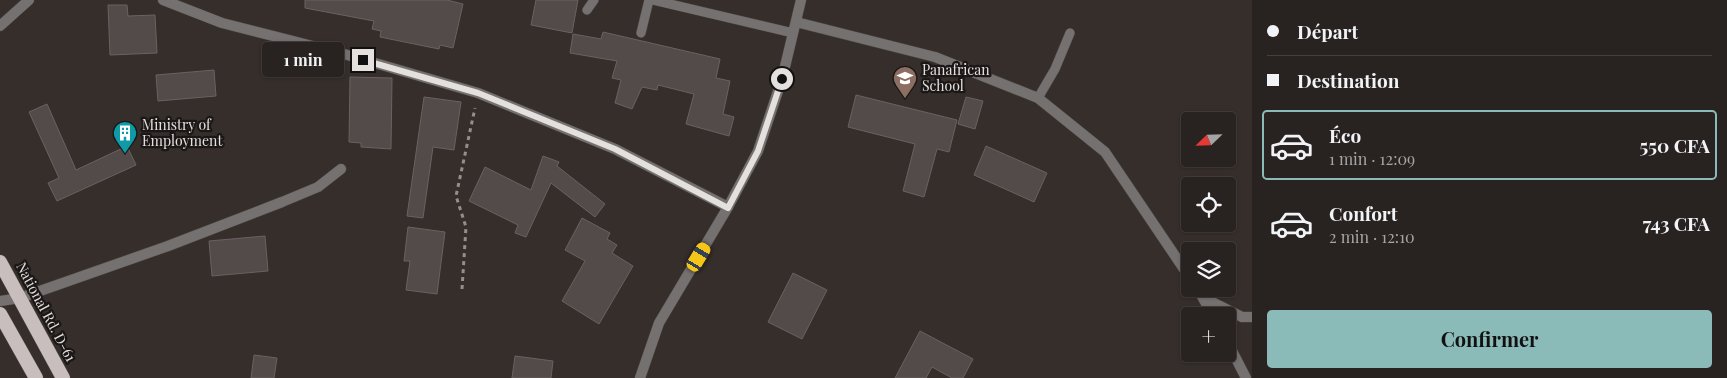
<!DOCTYPE html>
<html lang="fr">
<head>
<meta charset="utf-8">
<style>
  :root { --surface:#282220; --page:#342f2d; --text:#f1f3f6; --muted:#a5a4a5; --line:#443f3e; --accent:#8bbbb9 }
  body { margin:0; font-family:"Playfair Display",serif; background:var(--page); color:var(--text); height:100vh; display:flex; flex-direction:column; font-size:19px; white-space:nowrap }
  * { box-sizing:border-box; margin:0 }
  p { font-size:16px; color:var(--muted) }
  .icon { flex:none; width:28px; height:28px; fill:none; stroke:currentColor; stroke-width:2; stroke-linecap:round; stroke-linejoin:round }
  .map { position:relative; flex:1; overflow:hidden }
  .sheet { display:flex; flex-direction:column; background:var(--surface); width:475px }
  .sheet>* { flex:none }
  .top-card { display:grid; align-content:center; height:110px; padding:0 15px; background:var(--surface) }
  .needle { width:32px; rotate:247deg }
  .buttons { position:absolute; left:1181px; top:112px; display:grid; gap:10px }
  .buttons a { display:grid; place-items:center; width:55px; height:55px; border-radius:5px; background:var(--surface); box-shadow:0 1px 4px #0004,0 0 0 1px var(--line); font-size:25px }
  .end { position:absolute; width:22px; height:22px; margin:-11px; border:6px solid #e4e0de; background:#111; box-shadow:0 0 0 2px #111 }
  .from { border-radius:50% }
  .bubble { position:absolute; height:35px; border-radius:5px; background:var(--surface); box-shadow:0 1px 4px #0004,0 0 0 1px var(--line); font-size:16px; font-weight:700; line-height:35px; text-align:center }
  .car { position:absolute; width:15px; height:30px; margin:-15px -8px; border-radius:6px; box-shadow:0 0 4px 1px #0007; background:linear-gradient(#f5c518 24%,#345 0 40%,#f5c518 0 76%,#345 0 86%,#f5c518 0) }
  .top-card b { display:flex; align-items:center; gap:18px; height:48px; font-size:19px }
  .top-card b+b { border-top:1px solid var(--line) }
  .top-card i { width:12px; height:12px; background:var(--text) }
  ul { padding:0; list-style:none }
  li { display:flex; align-items:center; gap:15px; height:70px; margin:0 10px 8px; padding:0 5px; border:2px solid transparent; border-radius:5px }
  li div { flex:1 }
  li b { display:block; font-size:19px }
  li em { font-style:normal; font-weight:700 }
  li.active { border-color:var(--accent) }
  li>.icon { width:45px; height:45px; stroke-width:1.5 }
  .primary-button { display:flex; gap:10px; margin-top:auto; padding:10px 15px }
  .primary-button a { flex:1; height:58px; border-radius:5px; background:var(--accent); color:#111; font-size:20px; font-weight:700; line-height:58px; text-align:center }
  main { display:flex; flex:1; min-height:0 }
  .map>svg:first-child { display:block }
  .building { fill:#534b4a; stroke:#6a6260 }
  .lines { fill:none; stroke-linecap:round; stroke-linejoin:round }
  .service-casing { stroke:#514a48; stroke-width:10 }
  .minor-casing { stroke:#514a48; stroke-width:11 }
  .tertiary-casing { stroke:#514a48; stroke-width:11 }
  .trunk-casing { stroke:#514a48; stroke-width:15 }
  .path { stroke:#948f8d; stroke-width:3; stroke-dasharray:4 4; stroke-linecap:butt }
  .service { stroke:#757170; stroke-width:9 }
  .minor { stroke:#757170; stroke-width:10 }
  .tertiary { stroke:#757170; stroke-width:10 }
  .trunk { stroke:#c8bebd; stroke-width:14 }
  .route { stroke:#e4e0de; stroke-width:6 }
  .labels { text-anchor:middle; stroke-width:4.5; stroke-linejoin:round; paint-order:stroke }
  .poi-label { font-size:14px; fill:#e4e0de; stroke:#1a1716; text-anchor:start }
  .street-label { font-size:14px; fill:#e4e0de; stroke:#1a1716 }
</style>
</head>
<body>
<main>
<div class="map">
<svg width="1252" height="378" viewBox="0 0 1252 378">
  <rect width="100%" height="100%" fill="#352e2b"/>
  <g class="building">
    <polygon points="305,0 447,0 463,4 453,48 440,45 439,49 380,37 381,31 372,29 374,21 305,8"/>
    <polygon points="536,0 578,0 572,33 531,25"/>
    <polygon points="108,5 127,5 128,16 155,15 157,53 110,55"/>
    <polygon points="603,32 720,59 716,78 730,81 723,114 734,117 729,136 686,124 694,94 658,85 657,90 642,87 632,109 615,103 621,80 612,78 617,61 570,53 573,34 601,39"/>
    <polygon points="214,70 216,96 158,101 156,75"/>
    <polygon points="350,77 392,78 391,149 361,147 361,143 349,142"/>
    <polygon points="856,95 957,120 949,152 937,149 924,197 903,191 915,144 848,127"/>
    <polygon points="424,97 461,102 454,150 433,147 423,218 407,216"/>
    <polygon points="966,97 983,101 975,129 958,124"/>
    <polygon points="47,104 76,170 127,146 136,165 57,201 48,183 59,178 29,112"/>
    <polygon points="986,146 1047,173 1034,202 974,175"/>
    <polygon points="543,156 559,162 557,166 605,204 595,217 551,183 526,237 515,233 518,225 469,201 485,167 531,190"/>
    <polygon points="582,218 610,233 607,239 617,245 612,253 633,266 599,324 562,301 585,261 565,250"/>
    <polygon points="408,227 445,232 437,294 406,290 410,261 404,261"/>
    <polygon points="265,236 268,271 212,276 209,241"/>
    <polygon points="793,273 827,290 802,339 768,322"/>
    <polygon points="920,331 973,359 963,378 952,378 932,367 926,378 895,378"/>
    <polygon points="254,355 277,358 274,378 251,378"/>
    <polygon points="515,356 553,361 551,378 512,378"/>
  </g>
  <g class="lines">
    <g class="service-casing">
      <g id="service">
        <polyline points="653,0 793,33"/>
        <polyline points="587,10 594,0"/>
        <polyline points="641,33 649,0"/>
        <polyline points="1038,98 1055,69 1070,33"/>
      </g>
    </g>
    <g class="minor-casing">
      <g id="minor">
        <polyline points="163,0 222,23 344,54 478,93 615,149 728,207"/>
        <polyline points="796,22 935,57 1038,98 1105,152 1190,278"/>
        <polyline points="0,26 29,0"/>
        <polyline points="1198,289 1213,316"/>
        <polyline points="1204,298 1242,317 1252,317"/>
        <polyline points="0,301 20,298 168,246 282,202 318,187 341,169"/>
        <polyline points="1228,343 1246,378"/>
      </g>
    </g>
    <g class="tertiary-casing">
      <polyline id="tertiary" points="640,378 659,323 728,207 758,151 782,79 801,0"/>
    </g>
    <g class="trunk-casing">
      <g id="trunk">
        <polyline points="0,262 63,378"/>
        <polyline points="0,314 36,378"/>
      </g>
    </g>
    <polyline class="path" points="462,289 466,227 456,196 475,108"/>
    <use href="#service" class="service"/>
    <use href="#minor" class="minor"/>
    <use href="#tertiary" class="tertiary"/>
    <use href="#trunk" class="trunk"/>
  </g>
  <g class="lines">
    <polyline class="route" points="363,60 478,93 615,149 728,208 758,151 782,79"/>
  </g>
  <defs>
    <g id="school-pin" transform="scale(1.25)"><path d="M0 17L-7.5 6A9.5 9.5 0 1 1 7.5 6Z" fill="#8d6e63" stroke="#1a1716"/><path d="M0-5L7-2L0 1L-7-2ZM-4 1L0 2.5L4 1V4Q0 6-4 4Z" fill="#fff"/></g>
    <g id="building-pin" transform="scale(1.25)"><path d="M0 17L-7.5 6A9.5 9.5 0 1 1 7.5 6Z" fill="#0f9aa8" stroke="#1a1716"/><path d="M-4-6H4V6H1V3H-1V6H-4ZM-2.5-4.3h1.7v1.8h-1.7ZM.8-4.3h1.7v1.8H.8ZM-2.5-1h1.7V.8h-1.7ZM.8-1h1.7V.8H.8Z" fill="#fff"/></g>
  </defs>
  <g fill-rule="evenodd">
    <use href="#school-pin" x="905" y="78"/>
    <use href="#building-pin" x="125" y="133"/>
  </g>
  <g class="labels">
    <g class="poi-label">
      <text x="922" y="75">Panafrican<tspan x="922" dy="16">School</tspan></text>
      <text x="142" y="130">Ministry of<tspan x="142" dy="16">Employment</tspan></text>
    </g>
    <g class="street-label">
      <text transform="translate(46 312) rotate(62)" y="5">National Rd. D-61</text>
    </g>
  </g>
</svg>
<div class="buttons">
<a><svg class="needle" viewBox="-14 -14 28 28"><path d="M0-13l5 13h-10z" fill="#e53935"/><path d="M0 13l5-13h-10z" fill="#a5a4a5"/></svg></a>
<a><svg class="icon" aria-label="locate" viewBox="0 0 24 24"><circle cx="12" cy="12" r="6"/><path d="M12 2v4M12 18v4M2 12h4M18 12h4"/></svg></a>
<a><svg class="icon" aria-label="layers" viewBox="0 0 24 24"><path d="M12 4l9 5-9 5-9-5zM3 14l9 5 9-5"/></svg></a>
<a>+</a>
</div>
<i class="end from" style="left:782px;top:79px"></i>
<i class="end" style="left:363px;top:60px"></i>
<div class="bubble" style="left:262px;top:42px;width:82px">1 min</div>
<i class="car" style="left:699px;top:257px;rotate:31deg"></i>
</div>
<section class="sheet">
<div class="top-card">
<b><i class="from"></i>Départ</b>
<b><i></i>Destination</b>
</div>
<ul>
<li class="active"><svg class="icon" aria-label="car" viewBox="0 0 24 24"><path d="M5 17H2v-5l4-1 3-4h7l3 4 3 1v5h-3M9 17h6M6 11h13"/><circle cx="7" cy="17" r="2"/><circle cx="17" cy="17" r="2"/></svg><div><b>Éco</b><p>1 min · 12:09</p></div><em>550 CFA</em></li>
<li><svg class="icon" aria-label="car" viewBox="0 0 24 24"><path d="M5 17H2v-5l4-1 3-4h7l3 4 3 1v5h-3M9 17h6M6 11h13"/><circle cx="7" cy="17" r="2"/><circle cx="17" cy="17" r="2"/></svg><div><b>Confort</b><p>2 min · 12:10</p></div><em>743 CFA</em></li>
</ul>
<div class="primary-button"><a>Confirmer</a></div>
</section>
</main>
</body>
</html>
